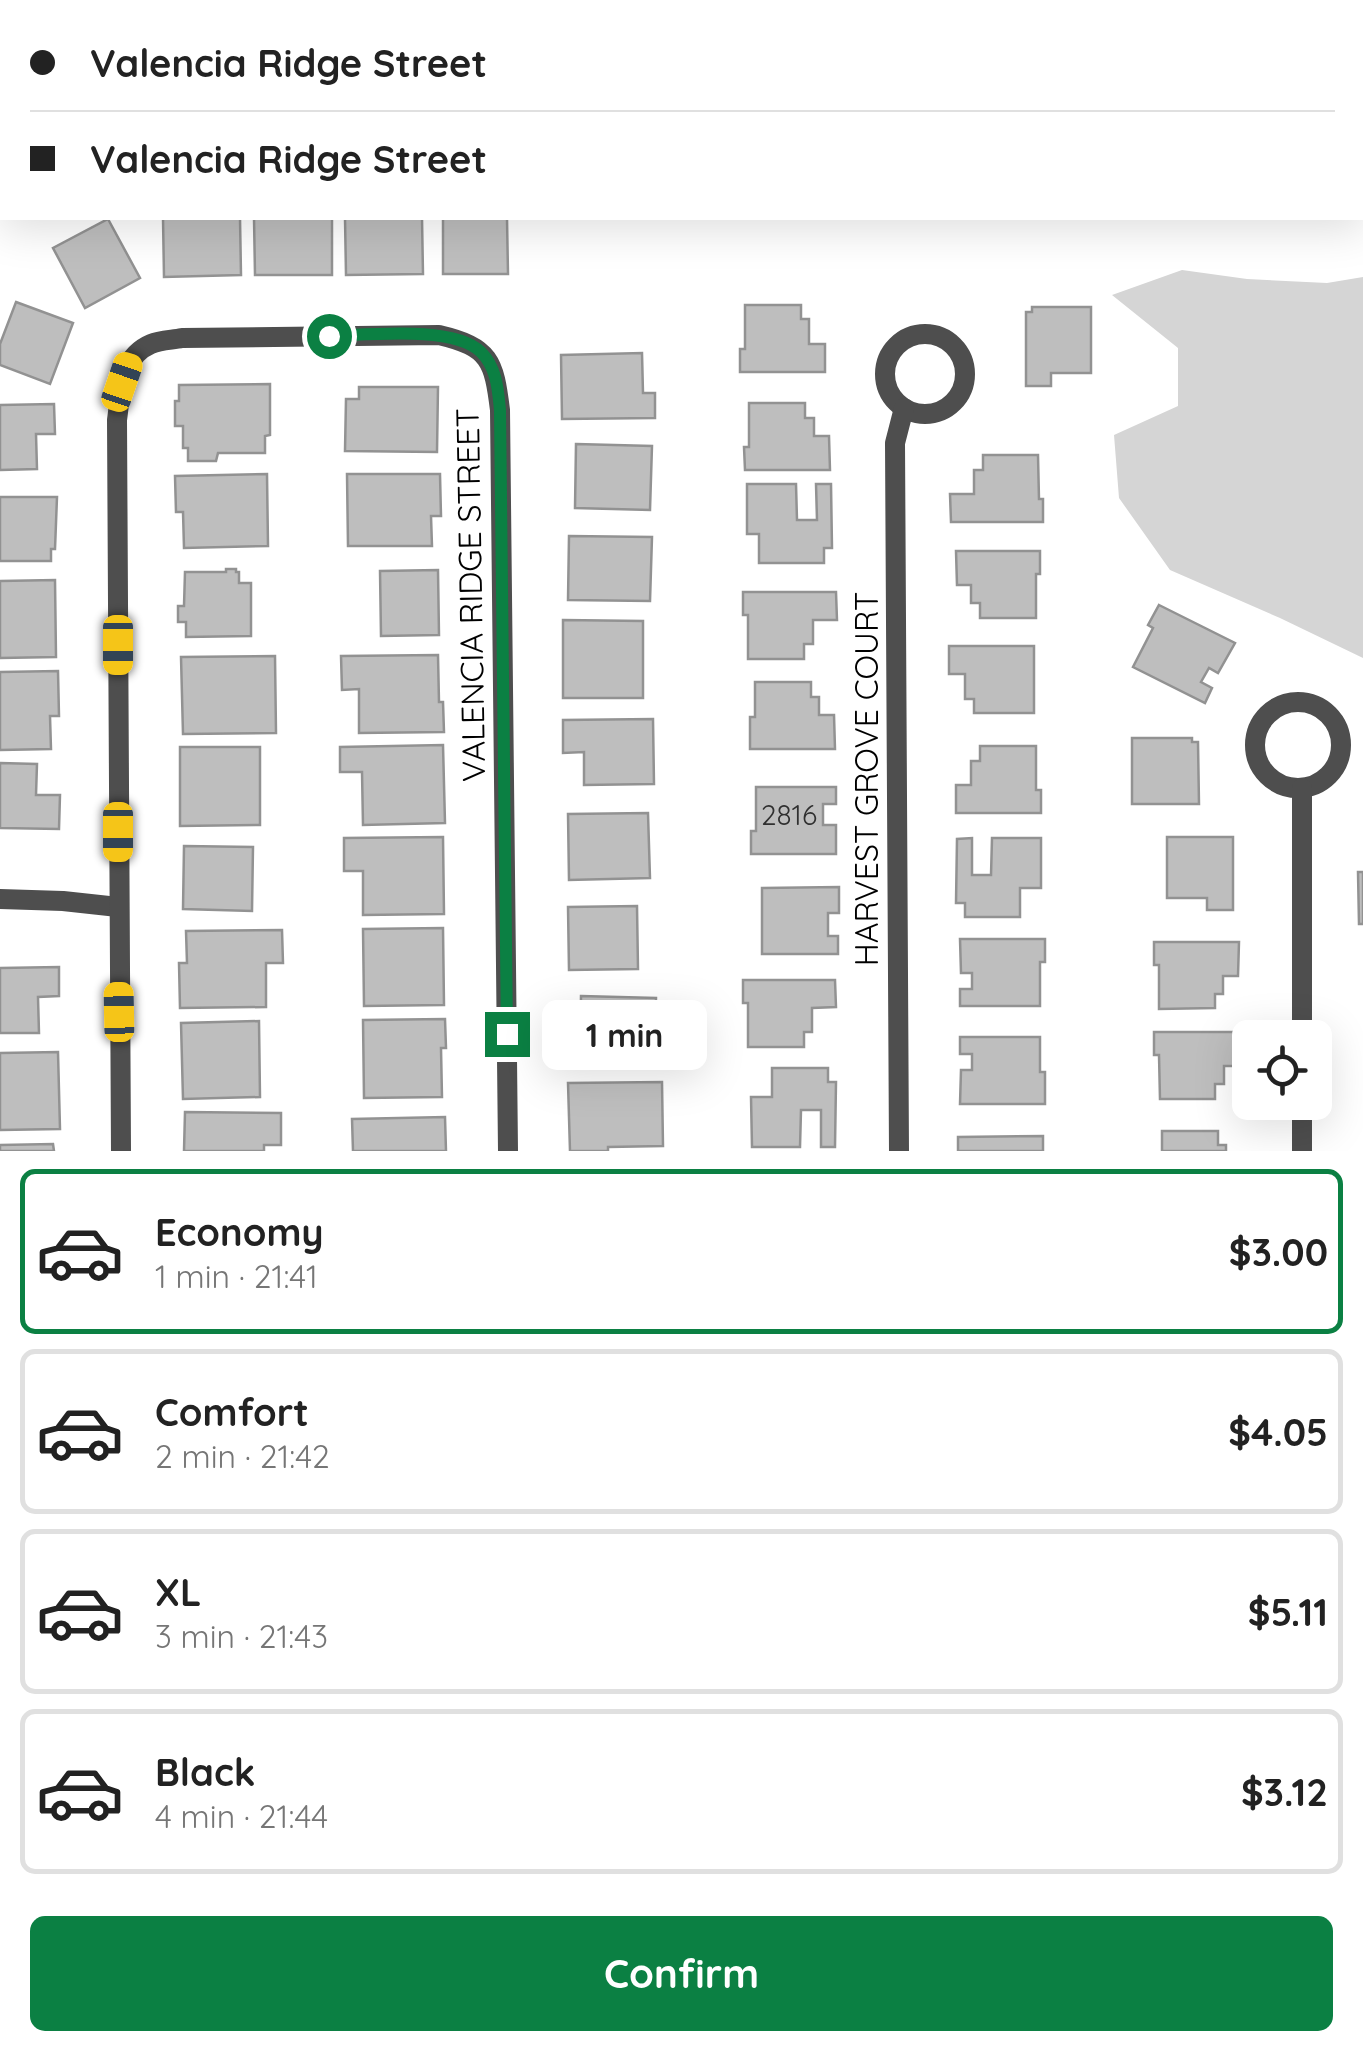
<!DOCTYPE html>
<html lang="en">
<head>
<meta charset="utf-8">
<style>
  :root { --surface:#fff; --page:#f6f6f6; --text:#222; --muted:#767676; --line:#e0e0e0; --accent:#0b8043 }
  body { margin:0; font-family:Quicksand,sans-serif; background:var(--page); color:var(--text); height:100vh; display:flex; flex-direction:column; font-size:38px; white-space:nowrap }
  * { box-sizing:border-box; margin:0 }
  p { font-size:32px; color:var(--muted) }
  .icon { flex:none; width:55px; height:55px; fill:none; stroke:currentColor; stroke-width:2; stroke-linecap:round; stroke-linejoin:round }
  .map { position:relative; height:1151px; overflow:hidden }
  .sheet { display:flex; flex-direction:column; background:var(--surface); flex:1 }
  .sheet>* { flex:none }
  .top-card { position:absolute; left:0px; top:0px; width:1365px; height:220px; box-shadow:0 10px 40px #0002; display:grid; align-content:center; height:220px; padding:0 30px; background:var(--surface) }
  .controls { position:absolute; left:1232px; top:1020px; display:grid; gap:20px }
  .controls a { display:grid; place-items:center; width:100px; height:100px; border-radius:15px; background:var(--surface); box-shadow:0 10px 40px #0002; font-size:50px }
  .end { position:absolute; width:45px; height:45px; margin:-22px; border:12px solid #0b8043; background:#fff; box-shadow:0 0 0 5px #fff }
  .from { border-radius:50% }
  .bubble { position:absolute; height:70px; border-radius:15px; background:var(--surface); box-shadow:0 10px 40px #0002; font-size:32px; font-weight:800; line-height:70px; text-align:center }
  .car { position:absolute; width:30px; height:60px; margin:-30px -15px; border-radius:12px; box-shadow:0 0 8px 2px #0007; background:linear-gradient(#f5c518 24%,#345 0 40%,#f5c518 0 76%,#345 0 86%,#f5c518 0) }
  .top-card b { display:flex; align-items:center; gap:35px; height:95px; font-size:38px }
  .top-card b+b { border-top:2px solid var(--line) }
  .top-card i { width:25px; height:25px; background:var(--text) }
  ul { padding:18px 0 0; list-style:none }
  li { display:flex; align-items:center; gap:30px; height:165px; margin:0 20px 15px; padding:0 10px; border:5px solid var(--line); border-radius:15px }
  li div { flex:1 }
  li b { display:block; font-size:38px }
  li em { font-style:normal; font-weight:800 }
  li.selected { border-color:var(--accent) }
  li>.icon { width:90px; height:90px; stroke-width:1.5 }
  .button { display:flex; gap:20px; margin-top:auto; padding:20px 30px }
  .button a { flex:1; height:115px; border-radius:15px; background:var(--accent); color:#fff; font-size:40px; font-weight:800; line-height:115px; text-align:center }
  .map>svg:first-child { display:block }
  .green { fill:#d5d5d5 }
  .building { fill:#bebebe; stroke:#929292; stroke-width:2.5 }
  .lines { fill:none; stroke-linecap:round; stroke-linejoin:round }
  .street { stroke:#4e4e4e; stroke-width:20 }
  .route { stroke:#0b8043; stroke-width:12 }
  .labels { text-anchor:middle; stroke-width:9; stroke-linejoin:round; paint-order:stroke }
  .number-label { font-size:28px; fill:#303030 }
  .street-label { font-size:32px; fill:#000; stroke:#fff }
</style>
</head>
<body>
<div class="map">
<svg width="1363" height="1151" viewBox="0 0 1363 1151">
  <rect width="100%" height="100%" fill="#fff"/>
  <polygon class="green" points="1182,270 1247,279 1327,283 1363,277 1363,658 1280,618 1170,570 1119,498 1114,435 1178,406 1178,348 1112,295"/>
  <g class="building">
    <polygon points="163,218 240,218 241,275 164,277"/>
    <polygon points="254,218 332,218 332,275 255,275"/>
    <polygon points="345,218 422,218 423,274 346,275"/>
    <polygon points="443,218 507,218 508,274 443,274"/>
    <polygon points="108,219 140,278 85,308 53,248"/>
    <polygon points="16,302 73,323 50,384 0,365 0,344"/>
    <polygon points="745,305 801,305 801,319 809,319 809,344 825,344 825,372 740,372 740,349 745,349"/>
    <polygon points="1032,307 1091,307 1091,373 1051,373 1051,386 1026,386 1026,312 1032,312"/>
    <polygon points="642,353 643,393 655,393 655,418 562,419 561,355"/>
    <polygon points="270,384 270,435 265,436 265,453 218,453 216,461 188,461 188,448 183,448 183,426 175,426 175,401 179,401 179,385"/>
    <polygon points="359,387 438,387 437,452 345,451 346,399 359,399"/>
    <polygon points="749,403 805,403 805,418 814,418 814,436 829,436 830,470 745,470 744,447 749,447"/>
    <polygon points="54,404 55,434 36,434 37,469 0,470 0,405"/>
    <polygon points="576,444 652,446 650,510 575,508"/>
    <polygon points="983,455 1038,455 1039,499 1043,499 1043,522 951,522 950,494 974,494 974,470 983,470"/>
    <polygon points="267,474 268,546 184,548 183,512 176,512 175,476"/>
    <polygon points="347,474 440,474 441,516 431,516 432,546 348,546"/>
    <polygon points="747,484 796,484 797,520 817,520 816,484 831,484 832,548 824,548 824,563 759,563 759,534 747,534"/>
    <polygon points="0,497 57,497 55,549 51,549 51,561 0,561"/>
    <polygon points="569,536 652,537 650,601 568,600"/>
    <polygon points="956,551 1040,551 1040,574 1036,574 1036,618 980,618 980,603 971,603 971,585 957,585"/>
    <polygon points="226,569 236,569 236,572 239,572 239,583 251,583 251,636 186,637 186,622 178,622 178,606 184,606 185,572 226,572"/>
    <polygon points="438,570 439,635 381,636 380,571"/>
    <polygon points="55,580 56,657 0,658 0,581"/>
    <polygon points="743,592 836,592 837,620 813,620 813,644 804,644 804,659 748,659 748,615 743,615"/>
    <polygon points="1159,605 1235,643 1218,673 1209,668 1201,682 1212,688 1205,703 1133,667 1153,628 1148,625"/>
    <polygon points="563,620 643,621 643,698 563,698"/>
    <polygon points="949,646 1034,646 1034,713 974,713 974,699 965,699 965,674 949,674"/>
    <polygon points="438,655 439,702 443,702 444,732 359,733 359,689 342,690 341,656"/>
    <polygon points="275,656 276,733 183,734 181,657"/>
    <polygon points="58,671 59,716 50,716 51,749 0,750 0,672"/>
    <polygon points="755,682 811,682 811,697 819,697 819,715 834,715 835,749 750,749 750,717 755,717"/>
    <polygon points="653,719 654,784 584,785 584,752 563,753 563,720"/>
    <polygon points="1132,738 1192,738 1192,742 1198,742 1199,804 1132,804"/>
    <polygon points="443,745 445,823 363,825 362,772 340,772 340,747"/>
    <polygon points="980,746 1036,746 1036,790 1041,790 1041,813 956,813 956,785 971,785 971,761 980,761"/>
    <polygon points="180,747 260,747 260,825 180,826"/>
    <polygon points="0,763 37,764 36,795 60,795 59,829 0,828"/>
    <polygon points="756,787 836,787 836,804 823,804 823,825 836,825 836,854 751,854 751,831 756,831"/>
    <polygon points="648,813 650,878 569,880 568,814"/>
    <polygon points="443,837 444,914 363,915 363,871 344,871 344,838"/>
    <polygon points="1167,837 1233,837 1233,910 1207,910 1207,898 1167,898"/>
    <polygon points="972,838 972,875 991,875 992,838 1041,838 1041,888 1020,888 1020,917 965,917 965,903 956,903 957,839"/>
    <polygon points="184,846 253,847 252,911 183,909"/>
    <polygon points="1358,872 1363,872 1363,924 1359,924"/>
    <polygon points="839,887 839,913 828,913 828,936 838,936 838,954 762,954 762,888"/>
    <polygon points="637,906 638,969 569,970 568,907"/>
    <polygon points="443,928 444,1005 364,1006 363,929"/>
    <polygon points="282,930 283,963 266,963 266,1007 180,1008 179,963 187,963 186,931"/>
    <polygon points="960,939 1045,939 1045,962 1040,962 1040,1006 960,1006 960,989 972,989 972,973 961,973"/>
    <polygon points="1154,942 1239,942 1238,976 1223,976 1223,994 1215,994 1215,1008 1159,1009 1159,965 1154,965"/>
    <polygon points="59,967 59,996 38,997 39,1033 0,1033 0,968"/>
    <polygon points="743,980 835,980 836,1007 812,1008 812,1032 804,1032 804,1047 748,1047 748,1003 743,1003"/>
    <polygon points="581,996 656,998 654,1062 580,1061"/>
    <polygon points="445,1019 446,1048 441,1048 442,1097 364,1098 363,1020"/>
    <polygon points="259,1021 260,1097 183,1099 181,1023"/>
    <polygon points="1154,1032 1240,1032 1238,1066 1224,1066 1224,1084 1215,1084 1215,1099 1160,1099 1159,1055 1154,1055"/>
    <polygon points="960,1037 1040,1037 1040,1072 1045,1072 1045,1104 960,1104 961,1070 972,1070 972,1054 960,1054"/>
    <polygon points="58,1052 60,1129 0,1130 0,1053"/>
    <polygon points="772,1068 828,1068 828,1082 836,1082 835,1147 821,1147 821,1110 801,1110 800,1147 752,1147 751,1097 772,1097"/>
    <polygon points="662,1082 663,1146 608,1147 608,1151 570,1151 568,1083"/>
    <polygon points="185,1112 281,1113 281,1145 264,1145 264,1151 184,1151"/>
    <polygon points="445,1117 446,1151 353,1151 352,1119"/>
    <polygon points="1162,1131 1218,1131 1218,1145 1226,1145 1226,1151 1162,1151"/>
    <polygon points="1043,1136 1043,1151 958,1151 958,1137"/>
    <polygon points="53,1144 54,1151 0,1151 0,1145"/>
  </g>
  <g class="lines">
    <g class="street">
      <circle cx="925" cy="374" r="40"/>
      <circle cx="1298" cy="745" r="43"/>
      <polyline points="1302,788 1302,1038"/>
      <polyline points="0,899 63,901 118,907"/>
      <polyline points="1302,1102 1302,1151"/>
      <path d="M121,1151L117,420C121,392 120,357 151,344C160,340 172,340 182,338L439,335C490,347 494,361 500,410L508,1151"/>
      <polyline points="899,1151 895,443 904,408"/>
    </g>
  </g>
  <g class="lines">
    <path class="route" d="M329,336C368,335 454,325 481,352C497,368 498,390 500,410L507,1034"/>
  </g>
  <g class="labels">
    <g class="number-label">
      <text x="789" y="825">2816</text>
    </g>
    <g class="street-label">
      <text transform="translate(471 595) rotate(-91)" y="11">VALENCIA RIDGE STREET</text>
      <text transform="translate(867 779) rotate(-90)" y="11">HARVEST GROVE COURT</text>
    </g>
  </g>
</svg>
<div class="controls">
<a><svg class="icon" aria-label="locate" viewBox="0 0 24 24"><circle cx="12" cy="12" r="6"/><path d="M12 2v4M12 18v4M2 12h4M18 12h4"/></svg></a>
</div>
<i class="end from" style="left:329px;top:336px"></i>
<i class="end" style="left:507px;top:1034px"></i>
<div class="bubble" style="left:542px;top:1000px;width:165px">1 min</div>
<i class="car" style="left:122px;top:382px;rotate:19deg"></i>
<i class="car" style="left:118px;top:645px;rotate:180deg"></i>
<i class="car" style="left:118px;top:832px;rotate:180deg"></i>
<i class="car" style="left:119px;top:1012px;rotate:359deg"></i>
<div class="top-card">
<b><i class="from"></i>Valencia Ridge Street</b>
<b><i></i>Valencia Ridge Street</b>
</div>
</div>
<section class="sheet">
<ul>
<li class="selected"><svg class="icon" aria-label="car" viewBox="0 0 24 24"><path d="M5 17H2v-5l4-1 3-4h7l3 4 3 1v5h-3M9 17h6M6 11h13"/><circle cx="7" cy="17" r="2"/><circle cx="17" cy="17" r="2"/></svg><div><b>Economy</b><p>1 min · 21:41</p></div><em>$3.00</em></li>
<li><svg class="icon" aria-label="car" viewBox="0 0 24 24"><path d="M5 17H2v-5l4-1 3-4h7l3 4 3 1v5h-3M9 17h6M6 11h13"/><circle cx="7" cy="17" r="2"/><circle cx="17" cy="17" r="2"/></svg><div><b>Comfort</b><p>2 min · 21:42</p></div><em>$4.05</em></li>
<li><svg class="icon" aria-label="car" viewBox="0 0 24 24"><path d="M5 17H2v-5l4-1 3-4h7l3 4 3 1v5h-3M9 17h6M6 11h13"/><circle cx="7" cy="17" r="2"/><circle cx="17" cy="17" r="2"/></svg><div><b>XL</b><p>3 min · 21:43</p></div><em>$5.11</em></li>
<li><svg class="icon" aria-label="car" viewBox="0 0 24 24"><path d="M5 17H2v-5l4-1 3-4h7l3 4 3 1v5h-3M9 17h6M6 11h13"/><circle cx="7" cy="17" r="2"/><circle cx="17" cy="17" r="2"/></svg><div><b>Black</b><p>4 min · 21:44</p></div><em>$3.12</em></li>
</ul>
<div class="button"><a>Confirm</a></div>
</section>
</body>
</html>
